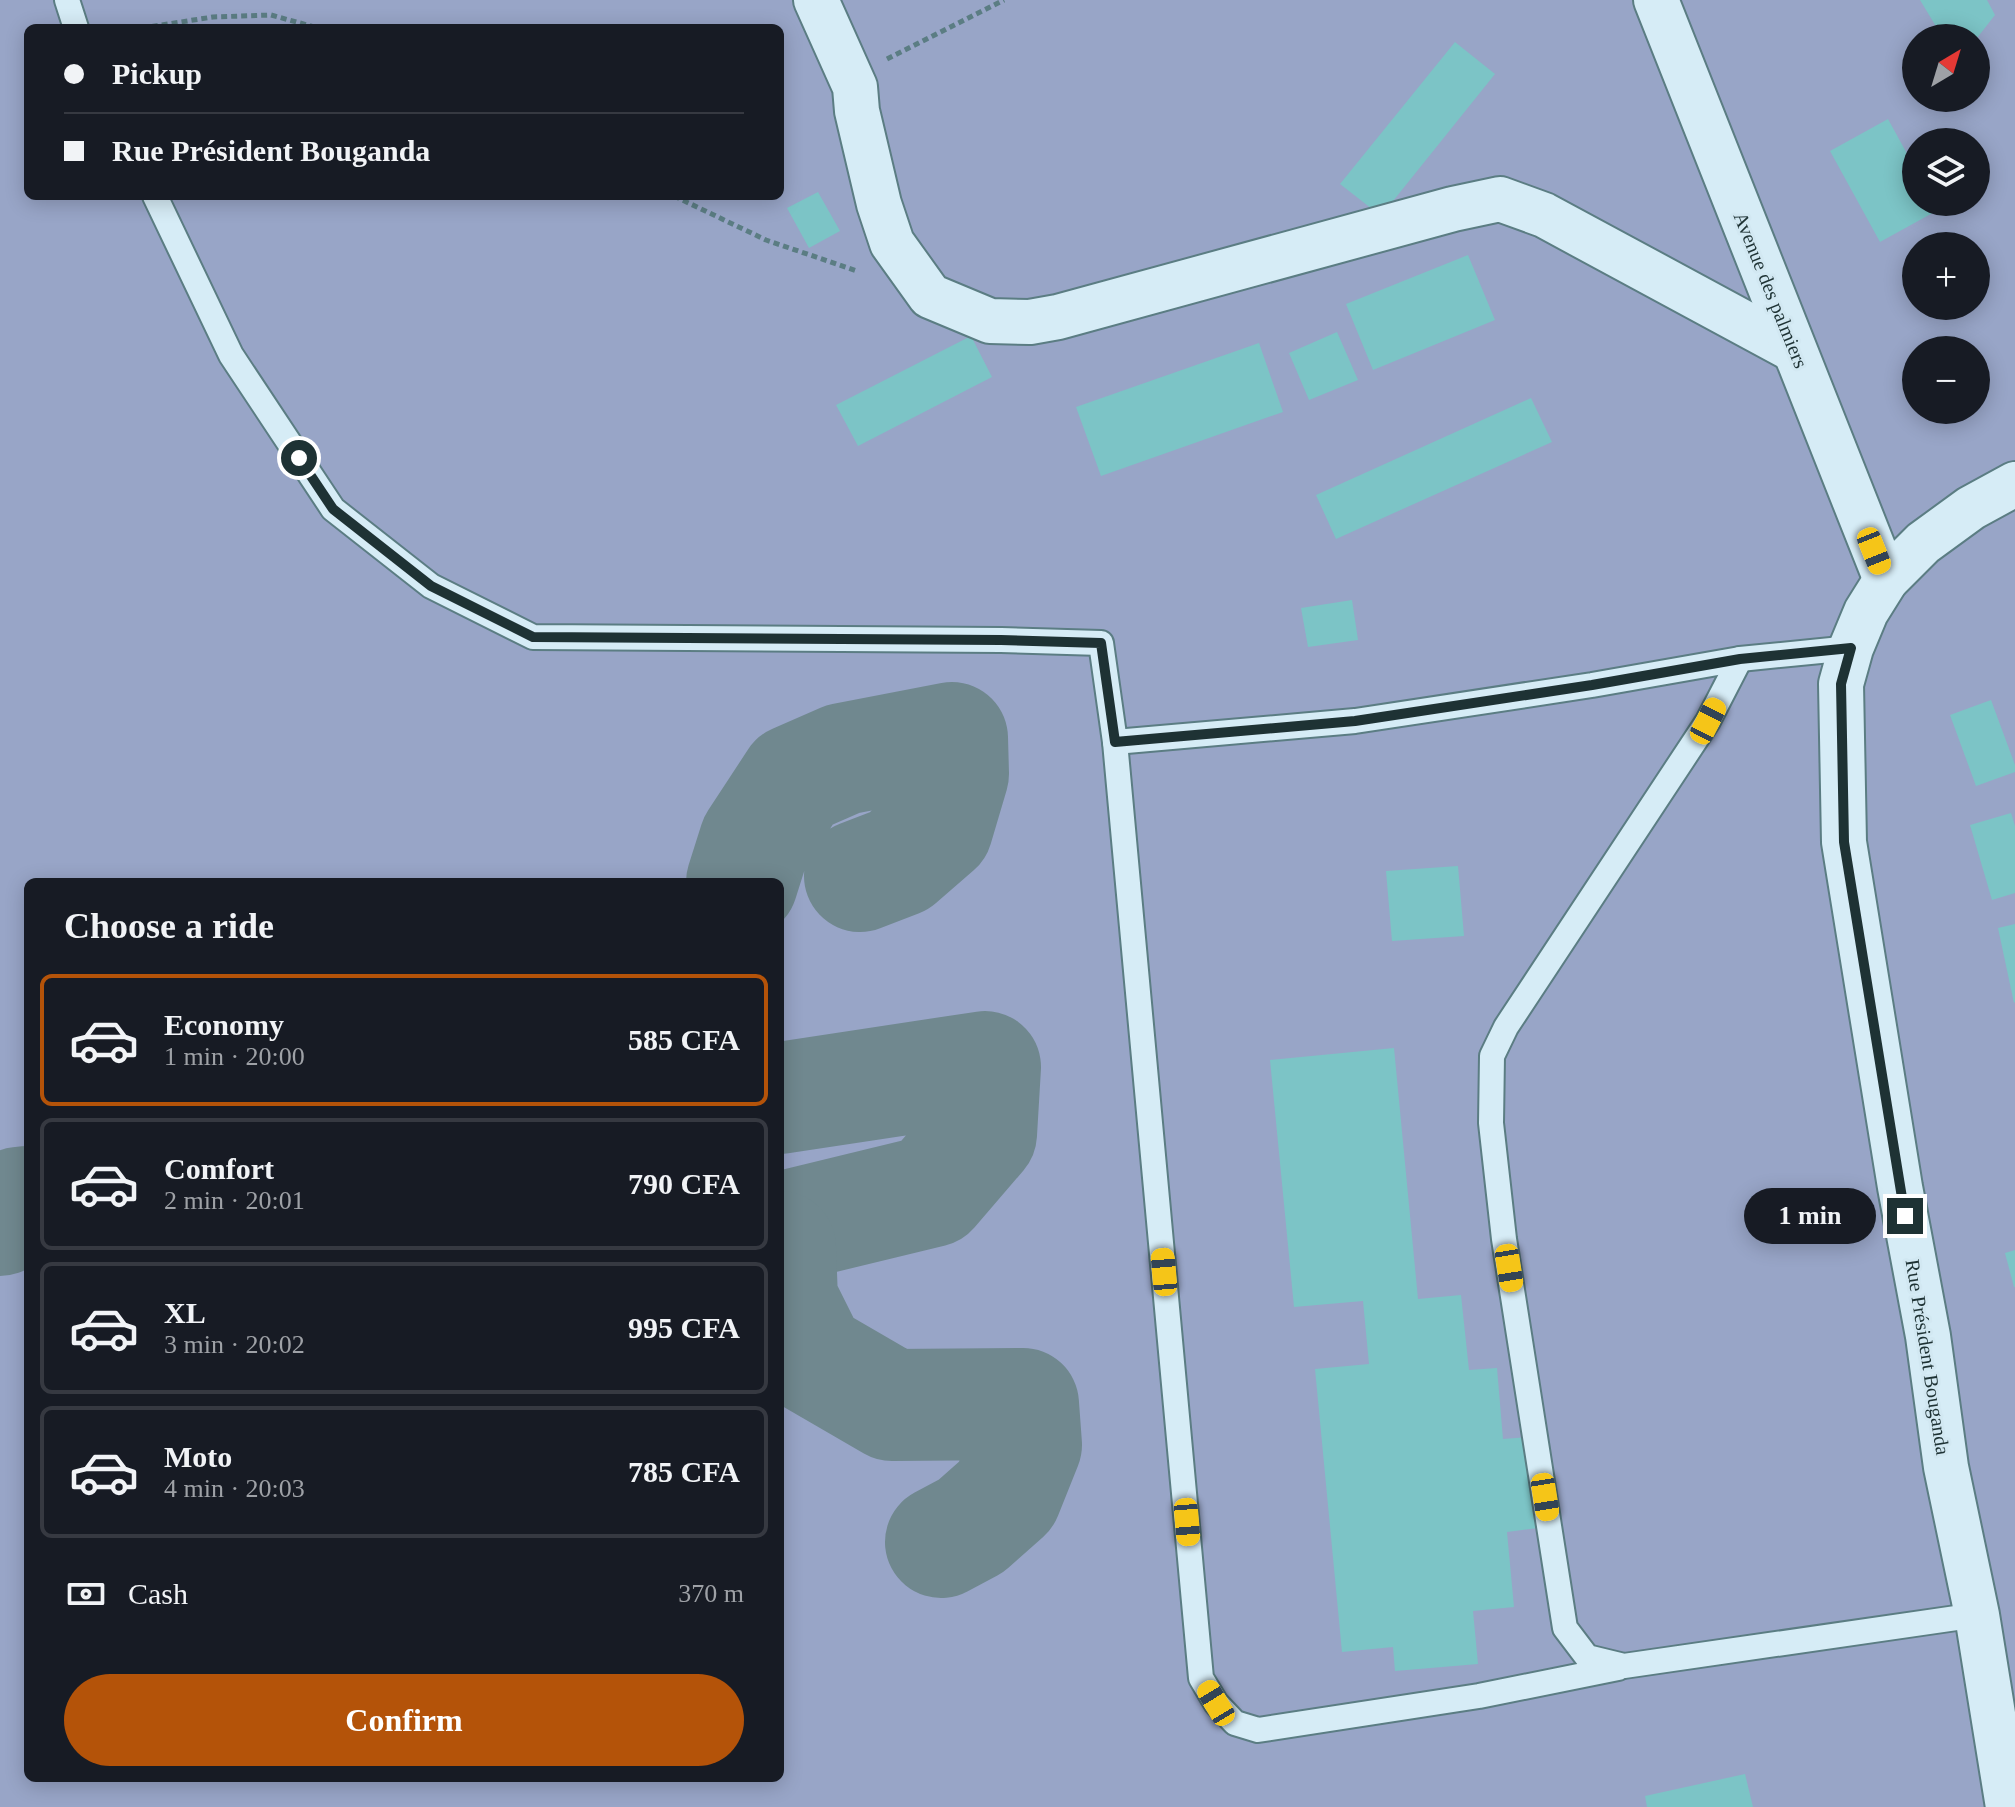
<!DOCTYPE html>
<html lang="en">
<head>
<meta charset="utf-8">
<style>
  :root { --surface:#171b24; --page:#20242c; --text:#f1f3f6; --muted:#9ea1a6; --line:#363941; --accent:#b45309 }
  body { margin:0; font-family:Georgia,serif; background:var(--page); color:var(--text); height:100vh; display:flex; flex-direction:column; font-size:30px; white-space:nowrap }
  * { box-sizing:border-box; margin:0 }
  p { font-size:26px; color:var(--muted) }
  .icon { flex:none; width:44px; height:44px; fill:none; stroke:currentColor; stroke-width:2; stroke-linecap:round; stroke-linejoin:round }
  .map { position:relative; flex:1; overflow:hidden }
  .sheet { position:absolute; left:24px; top:878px; width:760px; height:904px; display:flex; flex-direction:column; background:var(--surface); border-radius:12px; box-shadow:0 4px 20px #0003 }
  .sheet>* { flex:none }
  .hud { position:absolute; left:24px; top:24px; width:760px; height:176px; border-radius:12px; box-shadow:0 4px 20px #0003; display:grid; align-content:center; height:176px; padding:0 40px; background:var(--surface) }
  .needle { width:52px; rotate:38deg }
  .fabs { position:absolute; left:1902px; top:24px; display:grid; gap:16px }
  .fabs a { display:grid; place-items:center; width:88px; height:88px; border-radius:50%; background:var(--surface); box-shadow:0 4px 20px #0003; font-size:40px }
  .end { position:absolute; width:36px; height:36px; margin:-18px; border:10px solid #1e3234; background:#fff; box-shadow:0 0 0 4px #fff }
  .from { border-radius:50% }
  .bubble { position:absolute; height:56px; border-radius:28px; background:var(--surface); box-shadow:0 4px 20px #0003; font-size:26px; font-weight:800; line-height:56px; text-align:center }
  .car { position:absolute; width:24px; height:48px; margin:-24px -12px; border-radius:10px; box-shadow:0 0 6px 2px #0007; background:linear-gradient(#f5c518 24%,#345 0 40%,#f5c518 0 76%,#345 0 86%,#f5c518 0) }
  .hud b { display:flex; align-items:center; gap:28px; height:76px; font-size:30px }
  .hud b+b { border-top:2px solid var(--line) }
  .hud i { width:20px; height:20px; background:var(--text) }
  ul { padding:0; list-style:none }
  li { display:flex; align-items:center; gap:24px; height:132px; margin:0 16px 12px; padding:0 24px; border:4px solid var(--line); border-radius:12px }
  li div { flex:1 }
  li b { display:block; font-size:30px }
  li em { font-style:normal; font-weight:800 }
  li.selected { border-color:var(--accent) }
  li>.icon { width:72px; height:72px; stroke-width:1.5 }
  h2 { padding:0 40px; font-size:36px; line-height:96px }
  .pay { display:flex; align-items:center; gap:20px; height:88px; padding:0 40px; font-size:30px }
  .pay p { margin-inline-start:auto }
  .action { display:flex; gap:16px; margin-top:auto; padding:16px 40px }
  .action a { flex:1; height:92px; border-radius:48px; background:var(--accent); color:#fff; font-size:32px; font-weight:800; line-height:92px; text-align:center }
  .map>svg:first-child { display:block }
  .green { fill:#98a5c7; fill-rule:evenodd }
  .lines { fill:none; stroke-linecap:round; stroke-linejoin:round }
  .taxiway { stroke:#70888f; stroke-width:112 }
  .building { fill:#7cc4c6 }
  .service-casing { stroke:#5b7d83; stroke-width:28 }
  .minor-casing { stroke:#5b7d83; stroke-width:48 }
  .tertiary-casing { stroke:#5b7d83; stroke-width:48 }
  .path { stroke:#5b7d83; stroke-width:5; stroke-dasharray:6 4; stroke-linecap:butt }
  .service { stroke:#d6ecf6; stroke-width:24 }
  .minor { stroke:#d6ecf6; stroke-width:44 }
  .tertiary { stroke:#d6ecf6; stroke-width:44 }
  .route { stroke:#1e3234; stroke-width:10 }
  .labels { text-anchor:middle; stroke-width:6; stroke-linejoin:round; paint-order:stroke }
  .street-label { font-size:20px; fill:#1e3234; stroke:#d2e8f2 }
</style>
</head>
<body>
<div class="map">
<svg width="2015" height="1807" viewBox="0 0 2015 1807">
  <rect width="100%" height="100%" fill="#c3deea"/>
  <path class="green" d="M0,0H2015V1807H0ZM28,28H780V196H28ZM1916,38H1976V98H1916ZM1916,142H1976V202H1916ZM1916,246H1976V306H1916ZM1916,350H1976V410H1916ZM28,882H780V1778H28Z"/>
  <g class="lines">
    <g class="taxiway">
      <polyline points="742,882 755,841 795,780 843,759 952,738 953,774 937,828 899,861 860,876"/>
      <polyline points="780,1098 985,1067 981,1134 932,1191 780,1228"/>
      <polyline points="0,1220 19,1203 28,1202"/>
      <polyline points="780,1247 782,1300 811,1358 892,1405 1023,1404 1026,1445 1006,1495 971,1526 941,1542"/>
    </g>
  </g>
  <g class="building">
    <polygon points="1920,0 1987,0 1995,15 1977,38 1943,38"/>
    <polygon points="1455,42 1495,74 1381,216 1340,184"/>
    <polygon points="1888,119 1916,170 1916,202 1934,202 1938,210 1880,242 1830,151"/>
    <polygon points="818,192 840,231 809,248 787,208"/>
    <polygon points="1468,255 1495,320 1373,370 1346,304"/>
    <polygon points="1337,332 1358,380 1309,400 1289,353"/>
    <polygon points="971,336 992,377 858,446 836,405"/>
    <polygon points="1259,343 1283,412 1101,476 1076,407"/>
    <polygon points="1531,398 1552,442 1336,539 1316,495"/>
    <polygon points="1352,600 1358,640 1308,647 1301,608"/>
    <polygon points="1991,700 2015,765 2015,772 1976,786 1950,715"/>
    <polygon points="2011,813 2015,826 2015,893 1992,900 1970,825"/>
    <polygon points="1458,866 1464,936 1392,941 1386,871"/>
    <polygon points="2015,924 2015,1002 2014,1003 1998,928"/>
    <polygon points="1394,1048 1418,1299 1461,1295 1469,1370 1497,1368 1503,1439 1529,1437 1538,1528 1507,1532 1514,1607 1473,1611 1478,1664 1395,1671 1393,1647 1342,1652 1315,1369 1369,1364 1363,1301 1294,1307 1270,1060"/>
    <polygon points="2015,1250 2015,1287 2014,1287 2005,1253"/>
    <polygon points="1745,1774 1753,1807 1647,1807 1645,1796"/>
  </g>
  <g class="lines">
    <g class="service-casing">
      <g id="service">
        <polyline points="67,0 76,28"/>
        <polyline points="155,196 231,355 333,509 431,586 533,637 1001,640 1101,643 1115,742 1355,721 1592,685 1740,659 1851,648"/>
        <polyline points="1740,659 1708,721 1506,1027 1492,1056 1491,1123 1504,1239 1565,1628 1587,1657 1624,1666 1977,1615"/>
        <polyline points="1115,742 1201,1678 1216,1703 1235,1723 1258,1730 1479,1696 1618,1668"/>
      </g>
    </g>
    <g class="minor-casing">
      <g id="minor">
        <polyline points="816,0 855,87 857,111 879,204 892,243 930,296 990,321 1030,322 1058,317 1453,209 1500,199 1544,215 1794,350"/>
        <polyline points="1656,0 1886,580"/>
      </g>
    </g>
    <g class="tertiary-casing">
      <polyline id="tertiary" points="2008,1807 1977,1615 1946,1467 1928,1336 1900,1187 1844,842 1841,684 1851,648 1866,612 1886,580 1923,543 1971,508 2015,484"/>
    </g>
    <g class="path">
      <polyline points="142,28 213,17 271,15 318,28"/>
      <polyline points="887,59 1004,0"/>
      <polyline points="674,196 766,240 857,271"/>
    </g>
    <use href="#service" class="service"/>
    <use href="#minor" class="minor"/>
    <use href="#tertiary" class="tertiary"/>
  </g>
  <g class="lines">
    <polyline class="route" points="299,458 333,509 431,586 533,637 1001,640 1101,643 1115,742 1355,721 1592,685 1740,659 1851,648 1841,684 1844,842 1905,1216"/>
  </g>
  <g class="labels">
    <g class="street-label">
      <text transform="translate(1771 290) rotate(68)" y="7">Avenue des palmiers</text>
      <text transform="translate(1928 1357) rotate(81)" y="7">Rue Président Bouganda</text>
    </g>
  </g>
</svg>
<div class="fabs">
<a><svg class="needle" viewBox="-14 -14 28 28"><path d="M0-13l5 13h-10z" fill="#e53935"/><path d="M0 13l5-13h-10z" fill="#9ea1a6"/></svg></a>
<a><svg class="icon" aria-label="layers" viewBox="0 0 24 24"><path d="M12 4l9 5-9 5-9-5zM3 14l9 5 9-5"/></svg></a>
<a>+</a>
<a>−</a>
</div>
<i class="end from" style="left:299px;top:458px"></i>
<i class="end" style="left:1905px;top:1216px"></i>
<div class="bubble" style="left:1744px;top:1188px;width:132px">1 min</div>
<i class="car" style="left:1874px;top:551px;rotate:158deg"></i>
<i class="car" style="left:1708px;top:721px;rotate:27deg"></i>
<i class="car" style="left:1509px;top:1268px;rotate:171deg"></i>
<i class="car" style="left:1164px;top:1272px;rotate:355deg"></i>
<i class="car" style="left:1545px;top:1497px;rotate:171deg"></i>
<i class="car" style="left:1187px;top:1522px;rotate:175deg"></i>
<i class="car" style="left:1216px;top:1703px;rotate:329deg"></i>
<div class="hud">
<b><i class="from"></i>Pickup</b>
<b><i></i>Rue Président Bouganda</b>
</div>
<section class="sheet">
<h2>Choose a ride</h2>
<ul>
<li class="selected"><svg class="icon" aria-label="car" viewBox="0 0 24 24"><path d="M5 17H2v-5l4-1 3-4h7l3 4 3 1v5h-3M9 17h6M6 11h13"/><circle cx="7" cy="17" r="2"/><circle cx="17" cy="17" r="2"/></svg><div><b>Economy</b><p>1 min · 20:00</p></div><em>585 CFA</em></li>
<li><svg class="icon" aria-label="car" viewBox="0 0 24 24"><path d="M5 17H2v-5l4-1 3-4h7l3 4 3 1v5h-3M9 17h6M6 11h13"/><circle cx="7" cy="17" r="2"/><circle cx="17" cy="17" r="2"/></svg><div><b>Comfort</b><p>2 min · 20:01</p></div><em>790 CFA</em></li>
<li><svg class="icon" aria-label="car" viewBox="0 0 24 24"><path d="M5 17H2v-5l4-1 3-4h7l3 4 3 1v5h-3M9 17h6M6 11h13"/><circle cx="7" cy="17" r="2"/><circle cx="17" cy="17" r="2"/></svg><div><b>XL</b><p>3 min · 20:02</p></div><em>995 CFA</em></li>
<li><svg class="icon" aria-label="car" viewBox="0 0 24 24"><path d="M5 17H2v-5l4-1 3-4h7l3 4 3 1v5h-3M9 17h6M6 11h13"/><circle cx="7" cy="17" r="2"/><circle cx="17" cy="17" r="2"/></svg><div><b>Moto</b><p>4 min · 20:03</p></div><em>785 CFA</em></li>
</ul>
<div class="pay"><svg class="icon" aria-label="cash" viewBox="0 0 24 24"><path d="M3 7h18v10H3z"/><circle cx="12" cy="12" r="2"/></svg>Cash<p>370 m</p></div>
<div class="action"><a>Confirm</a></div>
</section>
</div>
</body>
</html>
